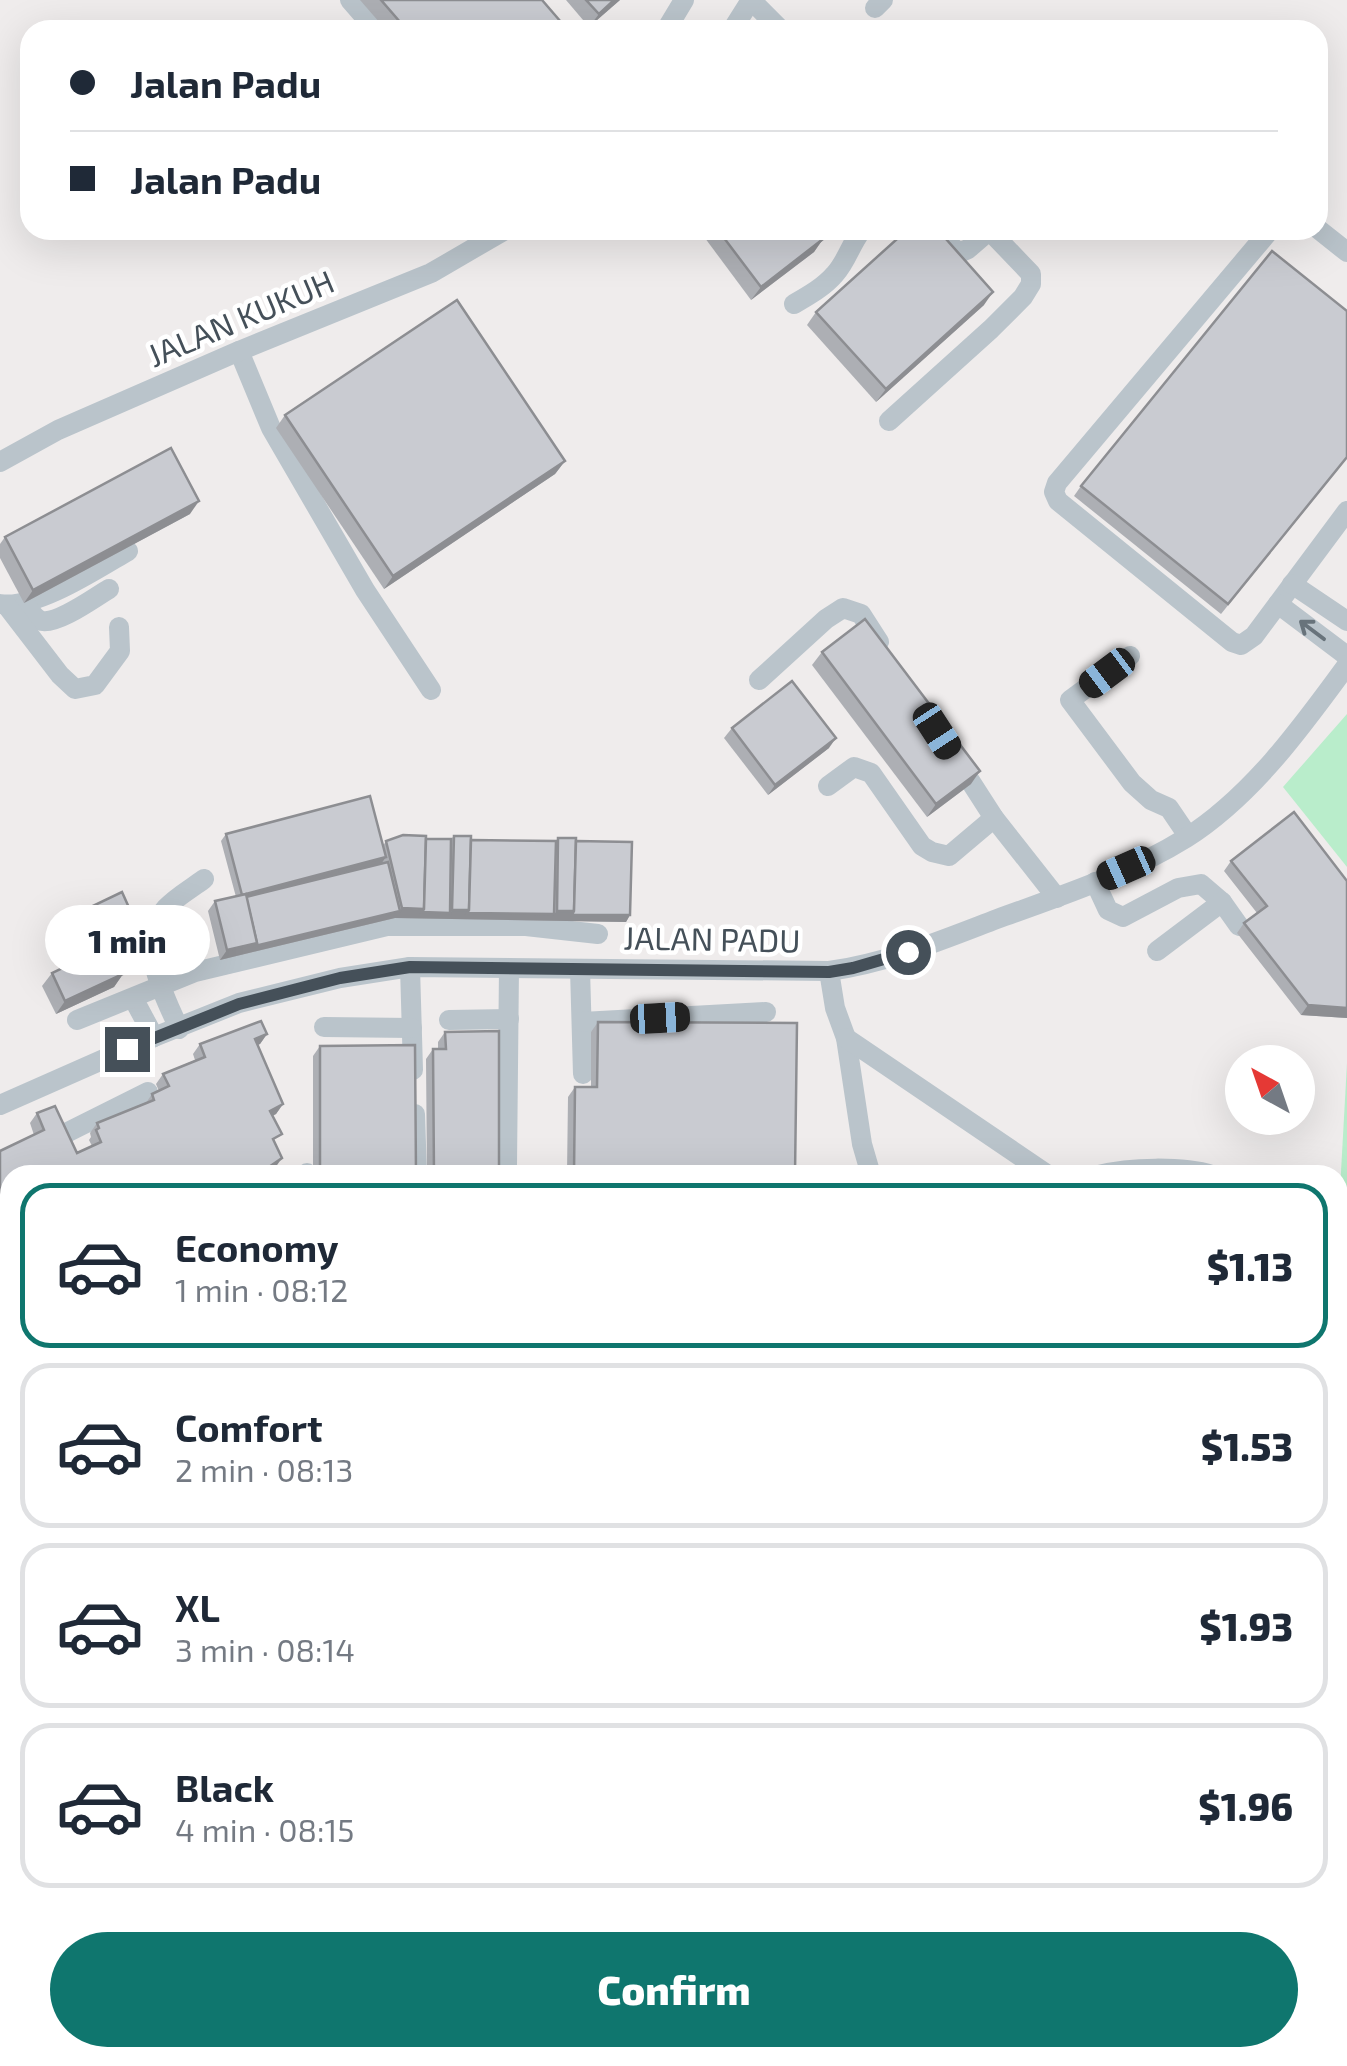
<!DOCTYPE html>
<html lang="en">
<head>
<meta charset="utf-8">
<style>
  :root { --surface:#fff; --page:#f2f2f3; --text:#1f2937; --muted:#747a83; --line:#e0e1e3; --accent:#0f766e }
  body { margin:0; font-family:"Exo 2",sans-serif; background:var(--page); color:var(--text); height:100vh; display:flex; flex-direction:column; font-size:38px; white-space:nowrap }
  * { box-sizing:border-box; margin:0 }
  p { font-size:32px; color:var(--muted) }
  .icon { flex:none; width:55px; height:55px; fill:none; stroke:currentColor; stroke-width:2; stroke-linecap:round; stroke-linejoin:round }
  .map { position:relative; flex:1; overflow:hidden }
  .drawer { position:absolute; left:0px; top:1165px; width:1348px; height:902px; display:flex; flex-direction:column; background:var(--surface); border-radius:30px 30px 0 0; box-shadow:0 10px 40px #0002 }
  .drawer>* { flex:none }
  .top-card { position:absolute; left:20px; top:20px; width:1308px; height:220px; border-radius:30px; box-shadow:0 10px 40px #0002; display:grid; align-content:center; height:220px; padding:0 50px; background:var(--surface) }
  .needle { width:65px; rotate:320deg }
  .tools { position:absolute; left:1225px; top:1045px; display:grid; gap:20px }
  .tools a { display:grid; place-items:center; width:90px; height:90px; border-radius:50%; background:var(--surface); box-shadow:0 10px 40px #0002; font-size:50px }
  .end { position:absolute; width:45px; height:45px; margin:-22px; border:12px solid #455059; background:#fff; box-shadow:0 0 0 5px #fff }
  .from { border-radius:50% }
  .bubble { position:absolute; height:70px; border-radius:35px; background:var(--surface); box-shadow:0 10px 40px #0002; font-size:32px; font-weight:800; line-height:70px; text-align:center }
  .car { position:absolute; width:30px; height:60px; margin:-30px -15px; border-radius:12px; box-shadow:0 0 8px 2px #0007; background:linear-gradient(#222 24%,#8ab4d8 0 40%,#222 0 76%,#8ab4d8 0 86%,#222 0) }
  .top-card b { display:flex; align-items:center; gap:35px; height:95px; font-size:38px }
  .top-card b+b { border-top:2px solid var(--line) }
  .top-card i { width:25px; height:25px; background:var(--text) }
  ul { padding:18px 0 0; list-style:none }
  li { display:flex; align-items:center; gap:30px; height:165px; margin:0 20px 15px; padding:0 30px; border:5px solid var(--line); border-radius:30px }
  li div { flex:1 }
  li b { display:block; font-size:38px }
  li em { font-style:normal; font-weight:800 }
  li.on { border-color:var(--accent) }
  li>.icon { width:90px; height:90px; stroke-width:1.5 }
  .button { display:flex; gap:20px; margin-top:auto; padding:20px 50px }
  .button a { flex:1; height:115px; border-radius:60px; background:var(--accent); color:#fff; font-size:40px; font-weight:800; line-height:115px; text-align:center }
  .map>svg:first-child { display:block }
  .green { fill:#b9edcb }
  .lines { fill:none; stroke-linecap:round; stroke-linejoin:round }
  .minor { stroke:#bac4cb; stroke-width:20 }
  .wall { fill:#adafb4 }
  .shaded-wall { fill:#8d8e92 }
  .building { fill:#c9cbd1; stroke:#8d8e92; stroke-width:2.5 }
  .oneway { stroke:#68737b }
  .route { stroke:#455059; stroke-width:12 }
  .labels { text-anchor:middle; stroke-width:9; stroke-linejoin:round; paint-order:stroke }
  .street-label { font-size:32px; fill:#455059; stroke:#fff }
</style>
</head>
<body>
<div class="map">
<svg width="1347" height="2066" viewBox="0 0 1347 2066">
  <rect width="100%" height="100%" fill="#efecec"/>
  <g class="green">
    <polygon points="1347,714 1347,867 1283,787"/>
    <polygon points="1347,1063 1347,1215 1339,1208"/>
  </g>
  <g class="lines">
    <g class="minor">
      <polyline points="350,0 376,30"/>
      <polyline points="751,0 781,30"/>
      <polyline points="875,8 883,0"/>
      <polyline points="666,30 684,0"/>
      <polyline points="732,30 751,0"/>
      <polyline points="1318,229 1347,252"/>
      <polyline points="934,230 959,253 968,249 990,230"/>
      <polyline points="1270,230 1057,483 1054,492 1058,501 1232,642 1241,645 1254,636 1347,511"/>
      <path d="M794,304C808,296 824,287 835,274C847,261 851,243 862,230"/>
      <polyline points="239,351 271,428 365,590 431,690"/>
      <polyline points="889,421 991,329 1023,297 1031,284 1031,274 989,230"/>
      <polyline points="0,462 58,430 239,351 431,273 505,230"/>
      <polyline points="1292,584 1347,621"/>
      <path d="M0,604C35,610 97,569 128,551"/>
      <path d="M25,604C30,610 34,619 42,621C59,624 95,597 109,589"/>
      <polyline points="1278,604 1347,656"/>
      <polyline points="7,606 60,675 75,689 95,685 120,651 119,627"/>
      <polyline points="1130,656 1070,700 1132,783 1151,800 1169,808 1188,836"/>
      <polyline points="759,680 826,619 843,608 861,614 879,642"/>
      <polyline points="958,762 994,818 1057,898"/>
      <polyline points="828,786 854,767 871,773 922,846 932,852 949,856 994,818"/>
      <polyline points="1095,882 1108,910 1123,917 1178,888 1201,884 1222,902 1239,926"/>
      <polyline points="1157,951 1222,902"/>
      <polyline points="410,967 413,1070"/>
      <polyline points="580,969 583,1074"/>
      <polyline points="829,971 835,1008 846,1038 862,1144 871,1175"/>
      <polyline points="133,998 154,1037"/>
      <polyline points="77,1020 195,972 387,926 526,926 598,934"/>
      <polyline points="449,1020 509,1019"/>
      <polyline points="582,1022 766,1012"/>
      <polyline points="324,1027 412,1028"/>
      <path d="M179,1029C164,994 135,943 166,908C176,897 192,888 204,879"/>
      <polyline points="846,1038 1048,1175"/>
      <path d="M0,1105L154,1037L239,1003L340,978L410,967L829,971C887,963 942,940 997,919C1060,896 1128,874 1186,838C1252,796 1301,728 1347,665"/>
      <polyline points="415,1114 417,1175"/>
      <polyline points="66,1133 148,1092"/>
      <polyline points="507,1166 509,968"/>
      <polyline points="307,1175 307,1173"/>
      <path d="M1099,1175C1129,1167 1183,1166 1212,1175"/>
      <polyline points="1338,1259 1347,1267"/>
      <polyline points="1338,1339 1347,1339"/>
      <polyline points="1338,1429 1347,1429"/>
      <polyline points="1338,1514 1347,1513"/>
      <polyline points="1338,1606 1347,1606"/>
      <polyline points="0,1671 10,1696"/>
      <polyline points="1338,1697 1347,1697"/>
      <polyline points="1338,1797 1347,1796"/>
      <polyline points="1338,1836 1347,1836"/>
      <polyline points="1338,1875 1347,1875"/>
      <polyline points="0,1936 10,1927"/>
      <polyline points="1338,2036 1347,2036"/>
      <polyline points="0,2041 10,2033"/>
      <polyline points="94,2066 104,2058"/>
      <polyline points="617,2066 617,2058"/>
      <polyline points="865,2066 866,2058"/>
      <polyline points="1109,2066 1109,2058"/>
    </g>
  </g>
  <g class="wall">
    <polygon points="360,0 542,0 555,30 386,30"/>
    <polygon points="566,0 620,0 589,27"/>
    <polygon points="699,230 816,230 823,239 814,252 751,300"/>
    <polygon points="984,305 876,402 807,325 816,312"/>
    <polygon points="285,415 565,461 555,474 384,589 276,428"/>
    <polygon points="1347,458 1221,614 1074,496 1081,486"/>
    <polygon points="190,514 24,603 0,558 0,544 5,537"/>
    <polygon points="822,652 971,784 927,817 812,665"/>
    <polygon points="732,728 829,748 768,795 724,738"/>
    <polygon points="226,834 383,846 386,841 451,839 454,836 471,840 556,841 558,838 576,841 630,915 626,922 395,918 220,960 208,911 215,901 236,897 221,841"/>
    <polygon points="1231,861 1347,881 1347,1018 1301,1015 1237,933 1244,923 1257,913 1224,871"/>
    <polygon points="80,912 139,930 130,944 113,952 123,974 114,987 56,1014 42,986 52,973 85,957 70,925"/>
    <polygon points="598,1022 795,1175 563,1175 567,1173 568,1097 575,1087 591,1087 591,1032"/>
    <polygon points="445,1032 499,1169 543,1175 427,1175 426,1059 433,1049 438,1049 438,1042"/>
    <polygon points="267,1034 260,1044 258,1045 283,1104 276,1114 273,1116 275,1168 271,1171 10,1175 10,1375 3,1377 0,1372 0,1151 34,1135 30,1123 37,1113 77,1153 92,1146 89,1140 91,1137 90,1133 97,1123 146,1103 152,1094 159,1091 156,1084 163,1074 195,1060 193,1054 200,1044"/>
    <polygon points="320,1046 416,1175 313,1175 313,1056"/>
    <rect x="882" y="2058" width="208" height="8"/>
    <polygon points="1137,2058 1338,2058 1347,2066 1136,2066"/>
  </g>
  <g class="shaded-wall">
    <polygon points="614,0 620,0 589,27 599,14"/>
    <polygon points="823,239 814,252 751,300 761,287"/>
    <polygon points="993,292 984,305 876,402 886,389"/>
    <polygon points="565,461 555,474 384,589 393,576"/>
    <polygon points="199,501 190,514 24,603 33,590"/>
    <polygon points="836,738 829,748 768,795 775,785"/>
    <polygon points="980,771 971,784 927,817 936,804"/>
    <polygon points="386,857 381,864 244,900 242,895"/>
    <polygon points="402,908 450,913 452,910 554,914 557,911 630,915 626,922 395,918 220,960 227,950 400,911"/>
    <polygon points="139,930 130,944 101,958 110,944"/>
    <polygon points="123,974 114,987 56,1014 65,1001"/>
    <polygon points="1308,1005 1347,1008 1347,1018 1301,1015"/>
    <polygon points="267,1034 260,1044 248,1048 255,1039"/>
    <polygon points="283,1104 276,1114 263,1120 270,1111"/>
    <polygon points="282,1158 275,1168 264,1175 269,1167"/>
    <polygon points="1338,1404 1347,1405 1347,1415 1338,1415"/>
    <rect x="1338" y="1497" width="9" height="10"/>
    <polygon points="1338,1582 1347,1582 1347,1593 1338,1592"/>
    <rect x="1338" y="1679" width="9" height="10"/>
    <rect x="1338" y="1764" width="9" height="10"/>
  </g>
  <g class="building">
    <polygon points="381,0 542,0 561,22 551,30 407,30"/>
    <polygon points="586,0 614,0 599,14"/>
    <polygon points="718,230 816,230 823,239 761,287"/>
    <polygon points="907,230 938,230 993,292 886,389 816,312"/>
    <polygon points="1272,251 1347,311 1347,457 1228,604 1081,486"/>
    <polygon points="457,300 565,461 393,576 285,415"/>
    <polygon points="171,448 199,501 33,590 5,537"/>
    <polygon points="865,619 980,771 936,804 822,652"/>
    <polygon points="792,681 836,738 775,785 732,728"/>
    <polygon points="370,796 386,857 242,895 226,834"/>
    <polygon points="1294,812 1347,881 1347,1008 1308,1005 1244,923 1267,906 1231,861"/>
    <polygon points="403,835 426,836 424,909 402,908 386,841"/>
    <polygon points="454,836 471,836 469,910 452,910"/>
    <polygon points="558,838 576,838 574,911 557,911"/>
    <polygon points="426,839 451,839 450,913 422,912 424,909"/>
    <polygon points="471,840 556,841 554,914 467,913 469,910"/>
    <polygon points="576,841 632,842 630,915 572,915 574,911"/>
    <polygon points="388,862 400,911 255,946 257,943 246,897"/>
    <polygon points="122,892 139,930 110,944 123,974 65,1001 52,973 98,951 80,912"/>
    <polygon points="246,894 257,943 227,950 215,901"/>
    <polygon points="261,1021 267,1034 255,1039 283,1104 270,1111 282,1134 273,1139 282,1158 269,1167 272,1175 10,1175 10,1367 6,1360 0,1363 0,1151 44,1130 37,1113 55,1106 77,1153 101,1142 96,1130 99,1128 97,1123 154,1100 152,1094 169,1086 163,1074 205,1057 200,1044"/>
    <polygon points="598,1022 797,1023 795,1175 564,1175 564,1173 574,1173 575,1087 597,1087"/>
    <polygon points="499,1031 499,1169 543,1168 543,1175 434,1175 433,1049 446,1049 445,1032"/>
    <polygon points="415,1045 416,1175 320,1175 320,1046"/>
    <polygon points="1338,1352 1347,1353 1347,1405 1338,1404"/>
    <rect x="1338" y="1443" width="9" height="54"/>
    <rect x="1338" y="1521" width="9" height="61"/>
    <rect x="1338" y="1621" width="9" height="58"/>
    <rect x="1338" y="1708" width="9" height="56"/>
    <polygon points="1338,1896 1345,1896 1344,1944 1338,1944"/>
    <polygon points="10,1954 10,2011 0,2019 0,1962"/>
    <polygon points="1338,1958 1346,1958 1345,2008 1338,2008"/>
    <polygon points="10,2036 10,2058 65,2058 54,2066 0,2066 0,2044"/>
    <polygon points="1338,2044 1347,2044 1347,2066 1145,2066 1145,2058 1338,2058"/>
    <polygon points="652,2058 857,2058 858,2066 652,2066"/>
    <rect x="887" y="2058" width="203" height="8"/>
  </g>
  <defs><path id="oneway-shaft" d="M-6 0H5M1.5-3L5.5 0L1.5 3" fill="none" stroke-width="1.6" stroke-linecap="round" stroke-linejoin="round" transform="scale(2.5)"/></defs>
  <use class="oneway" href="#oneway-shaft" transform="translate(1312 630) rotate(-143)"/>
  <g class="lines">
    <polyline class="route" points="127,1049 239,1004 340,978 410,967 829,972 853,968 908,952"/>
  </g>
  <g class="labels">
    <g class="street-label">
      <text transform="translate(241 319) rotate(-23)" y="11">JALAN KUKUH</text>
      <text transform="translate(712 940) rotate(1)" y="11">JALAN PADU</text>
    </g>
  </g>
</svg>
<div class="tools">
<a><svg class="needle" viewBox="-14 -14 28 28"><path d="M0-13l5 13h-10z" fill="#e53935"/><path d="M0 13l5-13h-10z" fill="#747a83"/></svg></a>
</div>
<i class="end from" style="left:908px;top:952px"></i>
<i class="end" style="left:127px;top:1049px"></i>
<div class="bubble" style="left:45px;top:905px;width:165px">1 min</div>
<i class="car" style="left:1107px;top:673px;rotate:233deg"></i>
<i class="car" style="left:937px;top:731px;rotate:147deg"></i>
<i class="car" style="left:1126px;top:868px;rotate:246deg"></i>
<i class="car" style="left:660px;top:1018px;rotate:87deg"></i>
<div class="top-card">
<b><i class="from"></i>Jalan Padu</b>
<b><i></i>Jalan Padu</b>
</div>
<section class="drawer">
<ul>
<li class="on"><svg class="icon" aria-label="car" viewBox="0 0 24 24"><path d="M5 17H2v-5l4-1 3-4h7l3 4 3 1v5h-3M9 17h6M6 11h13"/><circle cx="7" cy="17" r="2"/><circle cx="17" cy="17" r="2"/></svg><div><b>Economy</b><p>1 min · 08:12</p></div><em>$1.13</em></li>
<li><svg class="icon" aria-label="car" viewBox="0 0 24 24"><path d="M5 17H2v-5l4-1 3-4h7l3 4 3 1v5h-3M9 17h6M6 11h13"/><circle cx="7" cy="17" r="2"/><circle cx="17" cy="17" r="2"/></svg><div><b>Comfort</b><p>2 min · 08:13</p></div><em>$1.53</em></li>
<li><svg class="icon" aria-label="car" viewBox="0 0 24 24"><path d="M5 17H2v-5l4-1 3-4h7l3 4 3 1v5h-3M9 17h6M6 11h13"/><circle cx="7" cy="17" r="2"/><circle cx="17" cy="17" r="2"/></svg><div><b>XL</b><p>3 min · 08:14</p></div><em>$1.93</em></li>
<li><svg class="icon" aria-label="car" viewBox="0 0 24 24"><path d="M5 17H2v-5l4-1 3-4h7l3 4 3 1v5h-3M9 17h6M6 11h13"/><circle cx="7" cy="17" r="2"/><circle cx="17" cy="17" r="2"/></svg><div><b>Black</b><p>4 min · 08:15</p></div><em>$1.96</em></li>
</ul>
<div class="button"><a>Confirm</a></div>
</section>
</div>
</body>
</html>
